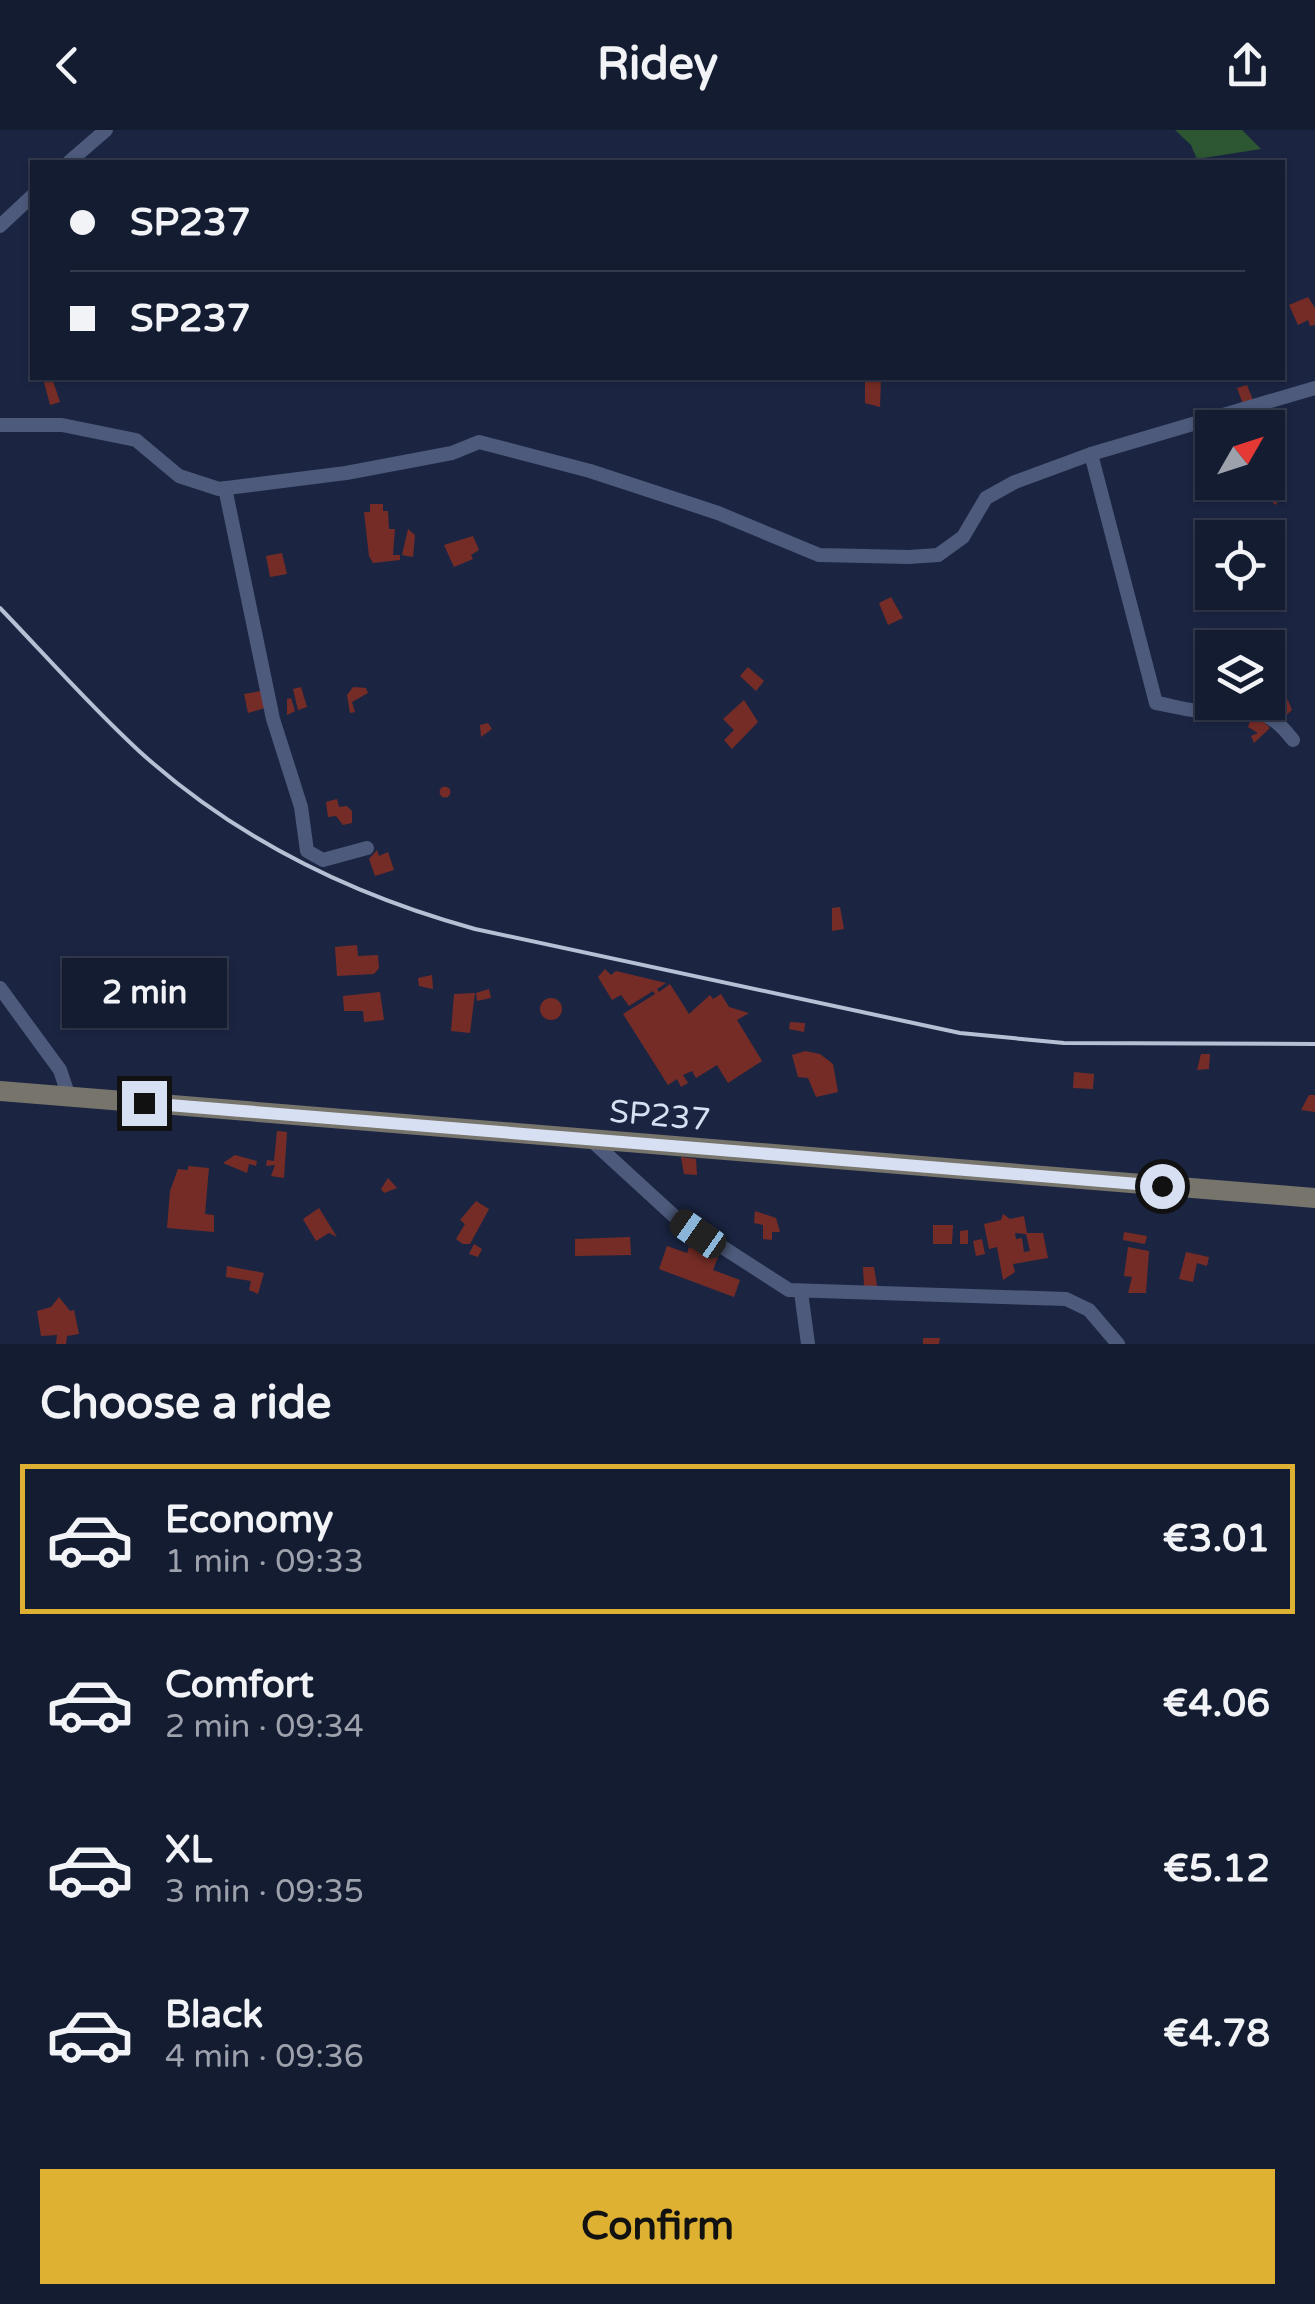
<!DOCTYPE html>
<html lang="en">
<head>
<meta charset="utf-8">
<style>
  :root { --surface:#141c32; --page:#1d253a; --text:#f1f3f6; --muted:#9da1ac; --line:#333a4d; --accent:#deb133 }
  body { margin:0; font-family:"Varela Round",sans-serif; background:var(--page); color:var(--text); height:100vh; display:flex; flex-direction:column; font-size:38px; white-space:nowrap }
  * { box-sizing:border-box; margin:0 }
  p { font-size:32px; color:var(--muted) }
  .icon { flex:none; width:55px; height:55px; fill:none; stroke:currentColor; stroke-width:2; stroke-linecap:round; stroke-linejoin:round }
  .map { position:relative; height:1214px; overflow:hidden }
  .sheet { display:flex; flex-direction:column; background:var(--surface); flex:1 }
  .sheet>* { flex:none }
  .top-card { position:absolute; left:30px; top:30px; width:1255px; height:220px; border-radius:0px; box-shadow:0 2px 8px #0004,0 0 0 2px var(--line); display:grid; align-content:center; height:220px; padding:0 40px; background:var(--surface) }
  .needle { width:65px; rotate:51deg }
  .controls { position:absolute; left:1195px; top:280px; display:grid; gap:20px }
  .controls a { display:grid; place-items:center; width:90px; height:90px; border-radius:0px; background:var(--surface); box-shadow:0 2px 8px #0004,0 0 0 2px var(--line); font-size:50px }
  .end { position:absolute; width:45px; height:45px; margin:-22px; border:12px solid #d7dff2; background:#111; box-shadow:0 0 0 5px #111 }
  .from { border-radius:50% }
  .bubble { position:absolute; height:70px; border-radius:0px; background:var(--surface); box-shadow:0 2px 8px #0004,0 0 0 2px var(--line); font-size:32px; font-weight:700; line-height:70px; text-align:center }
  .car { position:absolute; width:30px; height:60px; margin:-30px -15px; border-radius:12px; box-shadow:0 0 8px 2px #0007; background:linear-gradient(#222 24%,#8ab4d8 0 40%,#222 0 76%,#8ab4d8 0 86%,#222 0) }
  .top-card b { display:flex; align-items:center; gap:35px; height:95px; font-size:38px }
  .top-card b+b { border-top:2px solid var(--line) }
  .top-card i { width:25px; height:25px; background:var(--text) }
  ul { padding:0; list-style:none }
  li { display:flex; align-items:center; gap:30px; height:150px; margin:0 20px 15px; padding:0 20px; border:5px solid transparent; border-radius:0px }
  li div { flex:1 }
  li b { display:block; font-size:38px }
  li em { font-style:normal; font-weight:700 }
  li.active { border-color:var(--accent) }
  li>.icon { width:90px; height:90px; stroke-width:1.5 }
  h2 { padding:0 40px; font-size:45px; line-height:120px }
  .button { display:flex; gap:20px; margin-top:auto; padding:20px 40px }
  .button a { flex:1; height:115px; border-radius:0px; background:var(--accent); color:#111; font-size:40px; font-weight:700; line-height:115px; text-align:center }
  header { display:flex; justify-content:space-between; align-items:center; height:130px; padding:0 40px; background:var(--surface); font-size:45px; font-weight:700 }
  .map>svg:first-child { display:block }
  .green { fill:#2d5633 }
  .building { fill:#762c26; fill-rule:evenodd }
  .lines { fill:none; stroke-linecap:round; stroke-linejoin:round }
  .street { stroke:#4d5a7b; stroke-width:14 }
  .secondary { stroke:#77746b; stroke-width:20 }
  .rail { stroke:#b7bfd4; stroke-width:4 }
  .route { stroke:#d7dff2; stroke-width:12 }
  .labels { text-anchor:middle; stroke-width:9; stroke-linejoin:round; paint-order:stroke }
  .street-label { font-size:32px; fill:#d7dff2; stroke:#1b2542 }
</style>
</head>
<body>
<header><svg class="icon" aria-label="back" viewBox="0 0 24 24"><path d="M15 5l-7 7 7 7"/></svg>Ridey<svg class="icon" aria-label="share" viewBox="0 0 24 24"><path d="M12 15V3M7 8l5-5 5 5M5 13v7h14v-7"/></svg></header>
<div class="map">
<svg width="1315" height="1214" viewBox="0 0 1315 1214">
  <rect width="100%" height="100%" fill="#1b2542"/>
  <polygon class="green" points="1175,0 1242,0 1261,19 1197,29 1191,15"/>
  <g class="building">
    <polygon points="1308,167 1315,178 1315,195 1310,196 1308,190 1298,195 1289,175"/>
    <polygon points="43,248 52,248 60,272 50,275"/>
    <polygon points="865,248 881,248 880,277 865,273"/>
    <polygon points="1247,255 1253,270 1243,274 1237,258"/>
    <polygon points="1214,291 1216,298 1212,341 1204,337 1199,316 1205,314 1202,295"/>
    <polygon points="1254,352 1260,352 1278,372 1275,375"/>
    <polygon points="370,374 383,374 383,381 388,381 389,399 395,399 393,425 400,425 400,430 373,433 369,426 364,382 370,382"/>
    <polygon points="408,399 415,405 413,427 402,425"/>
    <polygon points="473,406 479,420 471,425 473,429 454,437 444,415"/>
    <polygon points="282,423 287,444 270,447 266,426"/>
    <polygon points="891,467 903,488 888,495 879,473"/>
    <polygon points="748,537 764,551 756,561 740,546"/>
    <polygon points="1279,549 1292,580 1281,590 1268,569 1268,554"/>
    <polygon points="301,557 307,577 298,580 293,559"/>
    <polygon points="366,558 368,563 352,572 355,582 350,583 347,565 353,557"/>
    <polygon points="261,561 265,578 248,583 244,564"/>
    <polygon points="291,568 295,581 287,585 287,569"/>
    <polygon points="744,570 758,592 732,619 724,610 734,600 723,589"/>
    <polygon points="1251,588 1261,589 1270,598 1254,613 1251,606 1258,603 1248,597"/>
    <polygon points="488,593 492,599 481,607 480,595"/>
    <circle cx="445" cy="662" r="5.5"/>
    <polygon points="337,669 339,677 347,676 352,681 352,693 343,695 336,686 328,687 326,672"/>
    <polygon points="377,720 379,726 388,722 394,740 375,746 369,729"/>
    <polygon points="840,777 844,799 832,801 832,778"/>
    <polygon points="357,815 358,826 378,825 379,838 374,844 337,846 335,817"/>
    <polygon points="605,839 611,845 616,841 666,853 657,859 659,862 670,854 689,884 710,865 713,869 721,864 729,877 749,883 737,890 762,931 728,953 717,935 696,948 692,941 683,945 688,953 681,957 677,949 668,955 623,884 655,864 653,861 629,876 621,865 612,870 598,847"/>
    <polygon points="432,845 433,859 419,856 418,848"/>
    <polygon points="489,859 491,868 477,871 476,863"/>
    <polygon points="380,862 384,890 364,892 363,881 344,881 343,866"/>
    <polygon points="475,863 470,903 451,901 454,864"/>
    <circle cx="551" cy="879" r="11"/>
    <polygon points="790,892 805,893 804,902 789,899"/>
    <polygon points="805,921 820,924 833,934 838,962 816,967 808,948 798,947 792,925"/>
    <polygon points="1201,924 1210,924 1209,939 1197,940"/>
    <polygon points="1074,942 1094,944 1093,959 1073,958"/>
    <polygon points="1309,965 1315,965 1315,982 1301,980"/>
    <polygon points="277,1001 287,1002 284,1048 271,1046 275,1035 266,1036 267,1030 274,1031"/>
    <polygon points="235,1025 257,1031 256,1036 249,1034 247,1043 223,1033"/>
    <polygon points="681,1027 696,1029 697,1045 684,1044"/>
    <polygon points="188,1036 209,1038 205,1084 214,1085 214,1102 167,1098 170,1061 178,1039 188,1040"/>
    <polygon points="388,1048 397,1058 384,1063 381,1059"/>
    <polygon points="476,1071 489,1079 470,1114 463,1114 456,1109 465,1094 460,1090"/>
    <polygon points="319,1078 337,1107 329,1103 316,1111 303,1089"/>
    <polygon points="755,1081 776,1088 780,1102 772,1102 772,1110 763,1109 763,1095 754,1093"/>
    <path d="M1003,1084L1010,1089L1024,1086L1027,1103H1043L1048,1128L1013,1134L1015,1142L1003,1150L997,1117L989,1119L984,1094L1001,1090ZM1015,1103L1026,1104L1030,1121L1024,1122L1022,1108L1016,1109Z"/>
    <polygon points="933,1095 953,1095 952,1114 933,1114"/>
    <polygon points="968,1100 968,1114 960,1114 960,1101"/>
    <polygon points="1124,1102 1147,1106 1145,1114 1123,1110"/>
    <polygon points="630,1107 631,1125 575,1126 575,1109"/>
    <polygon points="982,1109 985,1124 976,1126 973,1111"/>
    <polygon points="474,1114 482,1119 478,1127 469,1124"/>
    <polygon points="667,1116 687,1123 689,1117 718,1127 713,1140 740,1150 734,1167 659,1139"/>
    <polygon points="1128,1117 1149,1121 1146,1163 1128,1163 1132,1147 1124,1146"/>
    <polygon points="1186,1122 1209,1127 1207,1136 1197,1133 1193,1152 1179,1149"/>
    <polygon points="227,1136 264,1143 258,1164 249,1160 251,1151 226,1147"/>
    <polygon points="863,1137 874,1137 877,1156 864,1156"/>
    <polygon points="59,1167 70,1181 74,1180 79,1204 67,1206 66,1214 56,1214 57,1205 41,1206 37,1181 51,1177"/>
    <polygon points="923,1208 940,1208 939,1214 923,1214"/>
  </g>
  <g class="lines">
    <g class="street">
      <polyline points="69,32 106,0"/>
      <polyline points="0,96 32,66"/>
      <polyline points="0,295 62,295 136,310 179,346 219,359 346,343 452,323 479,312 590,341 718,383 819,425 909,427 938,425 963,407 986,368 1015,352 1091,324 1315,258"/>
      <path d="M1091,324L1156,573C1174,576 1196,583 1214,582C1253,581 1266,575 1293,610"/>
      <polyline points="225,358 273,589 301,677 307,721 323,730 367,718"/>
      <polyline points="0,858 60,940 69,967"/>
      <polyline points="590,1009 674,1086 789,1160 1066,1169 1089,1180 1118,1214"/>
      <polyline points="801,1162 808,1214"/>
    </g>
    <polyline class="secondary" points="0,961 1315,1068"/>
    <path class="rail" d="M0,478C46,526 90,576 139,621C235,708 351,765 475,799L960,903L1064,913L1315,914"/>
  </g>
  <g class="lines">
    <polyline class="route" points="144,973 1162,1056"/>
  </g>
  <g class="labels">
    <g class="street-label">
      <text transform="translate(660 985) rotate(5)" y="11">SP237</text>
    </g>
  </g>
</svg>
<div class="controls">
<a><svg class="needle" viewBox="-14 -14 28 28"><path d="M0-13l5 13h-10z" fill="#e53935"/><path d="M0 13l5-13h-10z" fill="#9da1ac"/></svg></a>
<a><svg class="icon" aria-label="locate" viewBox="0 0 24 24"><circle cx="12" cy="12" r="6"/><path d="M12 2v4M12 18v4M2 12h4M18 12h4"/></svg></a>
<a><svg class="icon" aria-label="layers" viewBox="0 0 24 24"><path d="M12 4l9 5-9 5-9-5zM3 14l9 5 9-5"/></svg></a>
</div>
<i class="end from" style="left:1162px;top:1056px"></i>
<i class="end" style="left:144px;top:973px"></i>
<div class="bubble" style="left:62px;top:828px;width:165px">2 min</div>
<i class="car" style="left:698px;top:1104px;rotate:305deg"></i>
<div class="top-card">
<b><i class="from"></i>SP237</b>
<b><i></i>SP237</b>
</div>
</div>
<section class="sheet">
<h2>Choose a ride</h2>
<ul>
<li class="active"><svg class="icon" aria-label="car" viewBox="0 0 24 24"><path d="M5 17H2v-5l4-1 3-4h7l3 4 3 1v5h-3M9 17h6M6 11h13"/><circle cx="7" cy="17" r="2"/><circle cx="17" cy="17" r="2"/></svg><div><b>Economy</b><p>1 min · 09:33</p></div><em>€3.01</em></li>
<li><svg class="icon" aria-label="car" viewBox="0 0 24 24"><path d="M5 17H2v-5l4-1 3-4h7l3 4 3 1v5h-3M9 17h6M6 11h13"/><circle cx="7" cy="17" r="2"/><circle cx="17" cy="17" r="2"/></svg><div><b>Comfort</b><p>2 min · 09:34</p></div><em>€4.06</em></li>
<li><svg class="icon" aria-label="car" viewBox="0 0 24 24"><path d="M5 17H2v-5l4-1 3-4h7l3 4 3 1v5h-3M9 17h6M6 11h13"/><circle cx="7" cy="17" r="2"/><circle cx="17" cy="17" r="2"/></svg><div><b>XL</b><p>3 min · 09:35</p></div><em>€5.12</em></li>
<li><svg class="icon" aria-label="car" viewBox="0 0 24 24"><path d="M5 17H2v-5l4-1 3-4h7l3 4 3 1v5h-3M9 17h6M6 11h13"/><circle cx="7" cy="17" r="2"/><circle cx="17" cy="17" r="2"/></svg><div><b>Black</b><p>4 min · 09:36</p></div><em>€4.78</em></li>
</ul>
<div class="button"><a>Confirm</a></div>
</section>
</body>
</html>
